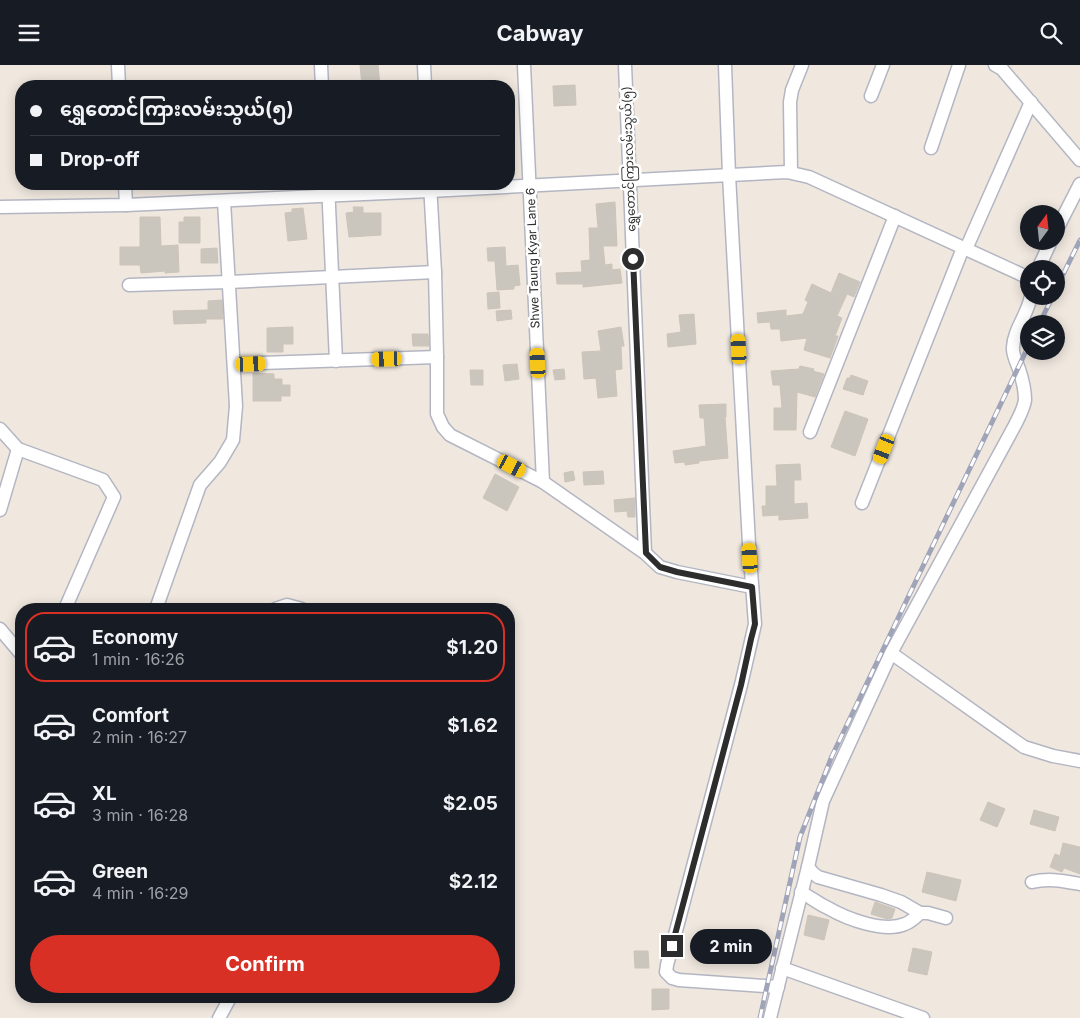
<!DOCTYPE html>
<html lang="en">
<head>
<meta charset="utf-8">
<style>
  :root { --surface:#171b24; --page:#20242c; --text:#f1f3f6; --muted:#9ea1a6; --line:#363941; --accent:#d93025 }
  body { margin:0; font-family:Inter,"Noto Sans Myanmar",sans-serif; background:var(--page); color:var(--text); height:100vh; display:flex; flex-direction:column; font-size:19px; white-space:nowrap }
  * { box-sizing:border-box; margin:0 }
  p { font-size:16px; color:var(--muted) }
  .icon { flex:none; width:28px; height:28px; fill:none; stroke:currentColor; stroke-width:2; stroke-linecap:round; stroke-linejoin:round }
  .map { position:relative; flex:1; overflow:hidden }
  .drawer { position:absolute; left:15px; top:538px; width:500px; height:400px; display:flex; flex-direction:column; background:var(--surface); border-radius:20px; box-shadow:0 2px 12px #0003 }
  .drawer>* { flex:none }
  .banner { position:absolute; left:15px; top:15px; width:500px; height:110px; border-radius:20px; box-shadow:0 2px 12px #0003; display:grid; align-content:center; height:110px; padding:0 15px; background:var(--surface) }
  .needle { width:32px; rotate:15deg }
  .buttons { position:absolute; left:1020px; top:140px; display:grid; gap:10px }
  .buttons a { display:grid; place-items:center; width:45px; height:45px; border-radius:50%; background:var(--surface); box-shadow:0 2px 12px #0003; font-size:25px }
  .end { position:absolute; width:22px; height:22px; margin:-11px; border:6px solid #2d2d2d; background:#fff; box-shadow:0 0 0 2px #fff }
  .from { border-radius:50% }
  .bubble { position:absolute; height:35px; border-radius:18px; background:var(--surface); box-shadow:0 2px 12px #0003; font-size:16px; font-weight:700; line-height:35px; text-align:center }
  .car { position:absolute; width:15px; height:30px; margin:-15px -8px; border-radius:6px; box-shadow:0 0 4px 1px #0007; background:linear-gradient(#f5c518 24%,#345 0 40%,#f5c518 0 76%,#345 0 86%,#f5c518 0) }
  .banner b { display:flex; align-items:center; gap:18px; height:48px; font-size:19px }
  .banner b+b { border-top:1px solid var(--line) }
  .banner i { width:12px; height:12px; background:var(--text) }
  ul { padding:9px 0 0; list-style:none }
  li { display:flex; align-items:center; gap:15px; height:70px; margin:0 10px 8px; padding:0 5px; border:2px solid transparent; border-radius:20px }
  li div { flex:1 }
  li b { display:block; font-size:19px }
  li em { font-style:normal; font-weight:700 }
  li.active { border-color:var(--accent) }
  li>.icon { width:45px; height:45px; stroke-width:1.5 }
  .primary-button { display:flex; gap:10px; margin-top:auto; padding:10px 15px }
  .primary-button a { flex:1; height:58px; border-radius:30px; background:var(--accent); color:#fff; font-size:20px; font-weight:700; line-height:58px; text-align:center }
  header { display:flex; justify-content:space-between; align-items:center; height:65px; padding:0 15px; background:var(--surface); font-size:22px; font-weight:700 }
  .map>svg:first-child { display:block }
  .building { fill:#cbc6bd; stroke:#ccc4b8 }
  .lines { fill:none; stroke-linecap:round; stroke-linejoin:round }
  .minor-casing { stroke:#b3b6c2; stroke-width:15 }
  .minor { stroke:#fff; stroke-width:12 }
  .rail-casing { stroke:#a0a4b9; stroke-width:5 }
  .rail { stroke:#fff; stroke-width:3; stroke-dasharray:9; stroke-linecap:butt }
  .route { stroke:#2d2d2d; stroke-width:6 }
  .labels { text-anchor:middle; stroke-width:5; stroke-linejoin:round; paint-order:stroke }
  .street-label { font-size:12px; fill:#2d2d2d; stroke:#fff }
</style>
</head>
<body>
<header><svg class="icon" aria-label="menu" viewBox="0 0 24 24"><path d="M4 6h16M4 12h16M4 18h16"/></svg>Cabway<svg class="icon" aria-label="search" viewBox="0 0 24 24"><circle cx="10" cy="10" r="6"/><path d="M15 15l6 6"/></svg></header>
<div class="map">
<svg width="1080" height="953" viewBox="0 0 1080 953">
  <rect width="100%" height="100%" fill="#f0e8df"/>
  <g class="building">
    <polygon points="360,0 378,0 380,21 362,21"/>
    <polygon points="575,20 576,40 554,41 553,21"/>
    <polygon points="615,137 617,181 603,181 605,200 612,199 612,205 620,204 622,218 583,222 583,219 557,219 556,208 582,207 581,196 590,195 589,163 598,163 596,139"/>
    <polygon points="353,142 363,142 363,148 381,148 381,170 349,172 346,148 354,147"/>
    <polygon points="303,143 307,174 288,176 285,148 292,147 292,144"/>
    <polygon points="140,152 160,152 161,181 178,180 179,207 165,208 165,206 141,208 140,200 120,200 120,182 140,182"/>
    <polygon points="184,152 200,152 200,178 179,178 179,157 184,157"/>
    <polygon points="505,182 506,201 518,200 520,220 514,221 514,224 497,225 495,196 488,196 487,183"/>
    <polygon points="217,183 218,198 201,198 201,184"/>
    <polygon points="839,208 860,217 854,232 847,229 837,251 842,253 835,271 838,271 830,293 804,285 807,273 781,276 780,264 771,264 770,257 758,258 757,248 786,245 786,251 803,249 808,237 805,235 812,219 831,228"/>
    <polygon points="499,227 500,243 488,244 487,228"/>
    <polygon points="222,235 223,254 206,254 206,258 174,259 173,246 208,245 208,236"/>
    <polygon points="511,245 512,254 497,256 496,246"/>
    <polygon points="694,249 696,279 668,282 667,269 681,267 679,250"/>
    <polygon points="293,262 293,279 283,279 283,287 267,287 267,263"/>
    <polygon points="621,262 624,281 621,281 622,304 615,305 617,331 598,333 596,313 584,314 582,287 601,286 598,266"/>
    <polygon points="412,269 428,269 429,281 413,281"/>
    <polygon points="517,299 519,314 505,316 503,300"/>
    <polygon points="800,301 814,304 813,306 824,309 815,332 797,327 796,365 774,365 774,343 782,343 780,320 773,320 771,306 799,304"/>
    <polygon points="564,304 565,314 555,315 553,305"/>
    <polygon points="470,305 483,305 483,320 471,320"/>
    <polygon points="253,308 274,309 274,314 282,314 282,320 290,320 290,331 281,331 281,336 253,336"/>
    <polygon points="851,310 868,316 863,330 843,324 847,313 850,313"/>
    <polygon points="726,339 726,352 725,352 728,393 699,396 699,398 685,400 685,397 675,398 673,386 706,381 704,353 700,353 699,340"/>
    <polygon points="845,346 868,354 855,391 831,382"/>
    <polygon points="800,399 801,415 794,415 794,439 807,438 808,453 779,455 779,450 763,451 762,441 766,441 766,421 777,421 776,400"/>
    <polygon points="573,406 575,415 565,417 564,408"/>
    <polygon points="603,406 604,419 584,420 583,407"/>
    <polygon points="495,409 519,422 507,446 483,433"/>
    <polygon points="635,433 635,452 628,452 627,446 615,447 614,435"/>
    <polygon points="988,737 1005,744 997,762 980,755"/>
    <polygon points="1034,745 1059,752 1055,766 1030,759"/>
    <polygon points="1063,778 1080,782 1080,809 1064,803 1062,807 1050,802 1055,789 1060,791"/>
    <polygon points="927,807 961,815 956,836 922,827"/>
    <polygon points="875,837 895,844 892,853 887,854 871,849"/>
    <polygon points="808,850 829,855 824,875 804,870"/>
    <polygon points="913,883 932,887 927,910 908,906"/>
    <polygon points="634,886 648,886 649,903 635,903"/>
    <polygon points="652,924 669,924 669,944 652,945"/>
  </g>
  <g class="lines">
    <g class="minor-casing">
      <g id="minor">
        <polyline points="118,0 119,21"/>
        <polyline points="321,0 322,21"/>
        <polyline points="424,0 425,21"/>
        <polyline points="524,0 543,417"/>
        <polyline points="625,0 645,488"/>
        <polyline points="725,0 729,110 749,479 755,559 741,620 667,900 666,907 672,913 679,915 778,922"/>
        <polyline points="995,0 1002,4 1080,95"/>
        <polyline points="871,31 883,0"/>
        <polyline points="931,83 959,0"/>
        <polyline points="791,107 790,37 792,25 802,0"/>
        <polyline points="125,119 126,140"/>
        <polyline points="328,119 336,296"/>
        <polyline points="430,119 435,207 437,292 437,349 443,362 450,370 543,417 645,488 660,502 677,507 752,522"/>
        <polyline points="0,142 126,140 430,126 787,107 809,112 1029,213"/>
        <polyline points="1056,166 1080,119"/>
        <polyline points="966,184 1031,37"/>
        <polyline points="1038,204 1051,176"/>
        <polyline points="129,220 229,217 435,207"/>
        <polyline points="234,299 437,292"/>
        <polyline points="0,364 18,384 103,415 114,432 65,544"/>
        <polyline points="810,367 895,151"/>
        <polyline points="862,438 963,183"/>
        <polyline points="0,445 18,384"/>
        <polyline points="156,544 200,420 220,397 233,375 236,341 224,136"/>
        <polyline points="275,544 287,540 302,544"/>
        <polyline points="0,564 21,589"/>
        <polyline points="891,588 1024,682 1053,691 1080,696"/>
        <polyline points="808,802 813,808 818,812 881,830 901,837 920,848"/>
        <path d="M1032,817C1049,813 1063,816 1080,819"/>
        <path d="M801,827C810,832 819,839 828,843C847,854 884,868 905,859C911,857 916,852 920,848H928L946,853"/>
        <polyline points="782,903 923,953"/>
        <polyline points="219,953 231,931"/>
        <path d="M770,953L808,802L823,736L891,588L1015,360C1019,352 1024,343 1025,335C1025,325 1022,313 1019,304C1017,298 1012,289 1013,282C1014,264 1028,249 1031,231"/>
      </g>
    </g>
    <use href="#minor" class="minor"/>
    <g class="rail-casing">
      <g id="rail">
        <polyline points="1056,224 1080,175"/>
        <polyline points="1039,259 1053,231"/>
        <polyline points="760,953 800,772 832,691 1029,280"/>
      </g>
    </g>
    <use href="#rail" class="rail"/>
  </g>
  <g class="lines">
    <polyline class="route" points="633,194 646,488 660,502 677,507 752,522 755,559 751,574 741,620 672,881"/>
  </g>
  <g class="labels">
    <g class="street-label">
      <text transform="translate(629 94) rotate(-92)" y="4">ရွှေတောင်ကြားလမ်းသွယ်(၅)</text>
      <text transform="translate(533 193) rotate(-92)" y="4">Shwe Taung Kyar Lane 6</text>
    </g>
  </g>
</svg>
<div class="buttons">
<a><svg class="needle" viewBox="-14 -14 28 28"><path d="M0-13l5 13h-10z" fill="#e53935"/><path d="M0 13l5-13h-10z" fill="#9ea1a6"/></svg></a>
<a><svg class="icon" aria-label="locate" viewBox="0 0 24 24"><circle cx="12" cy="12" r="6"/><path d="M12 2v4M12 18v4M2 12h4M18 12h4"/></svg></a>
<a><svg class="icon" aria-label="layers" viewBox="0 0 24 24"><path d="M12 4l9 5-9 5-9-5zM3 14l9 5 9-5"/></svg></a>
</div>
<i class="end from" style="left:633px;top:194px"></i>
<i class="end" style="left:672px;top:881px"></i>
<div class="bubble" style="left:690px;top:864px;width:82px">2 min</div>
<i class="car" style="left:739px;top:284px;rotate:357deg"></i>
<i class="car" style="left:387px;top:294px;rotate:268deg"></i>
<i class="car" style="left:538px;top:298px;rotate:357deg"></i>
<i class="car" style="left:251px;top:299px;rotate:88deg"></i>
<i class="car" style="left:884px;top:384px;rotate:201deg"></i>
<i class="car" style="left:512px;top:401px;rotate:117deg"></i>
<i class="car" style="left:750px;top:493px;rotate:356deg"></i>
<div class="banner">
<b><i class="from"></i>ရွှေတောင်ကြားလမ်းသွယ်(၅)</b>
<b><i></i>Drop-off</b>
</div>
<section class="drawer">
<ul>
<li class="active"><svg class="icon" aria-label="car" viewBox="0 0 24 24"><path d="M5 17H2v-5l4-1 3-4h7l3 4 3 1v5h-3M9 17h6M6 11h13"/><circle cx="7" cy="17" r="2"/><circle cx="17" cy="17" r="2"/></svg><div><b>Economy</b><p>1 min · 16:26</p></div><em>$1.20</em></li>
<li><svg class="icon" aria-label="car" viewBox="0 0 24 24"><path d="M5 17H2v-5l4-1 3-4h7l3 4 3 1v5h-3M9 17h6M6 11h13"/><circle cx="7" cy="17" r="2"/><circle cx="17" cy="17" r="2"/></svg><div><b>Comfort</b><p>2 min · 16:27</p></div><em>$1.62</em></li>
<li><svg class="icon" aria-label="car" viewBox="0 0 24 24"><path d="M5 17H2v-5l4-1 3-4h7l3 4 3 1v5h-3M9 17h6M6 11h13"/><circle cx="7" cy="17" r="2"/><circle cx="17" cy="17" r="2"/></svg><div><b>XL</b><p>3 min · 16:28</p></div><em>$2.05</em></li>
<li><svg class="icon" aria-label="car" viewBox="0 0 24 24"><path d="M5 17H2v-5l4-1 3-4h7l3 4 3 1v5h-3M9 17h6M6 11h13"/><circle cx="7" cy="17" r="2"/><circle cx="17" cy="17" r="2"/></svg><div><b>Green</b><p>4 min · 16:29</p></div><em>$2.12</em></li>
</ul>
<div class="primary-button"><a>Confirm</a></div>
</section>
</div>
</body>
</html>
